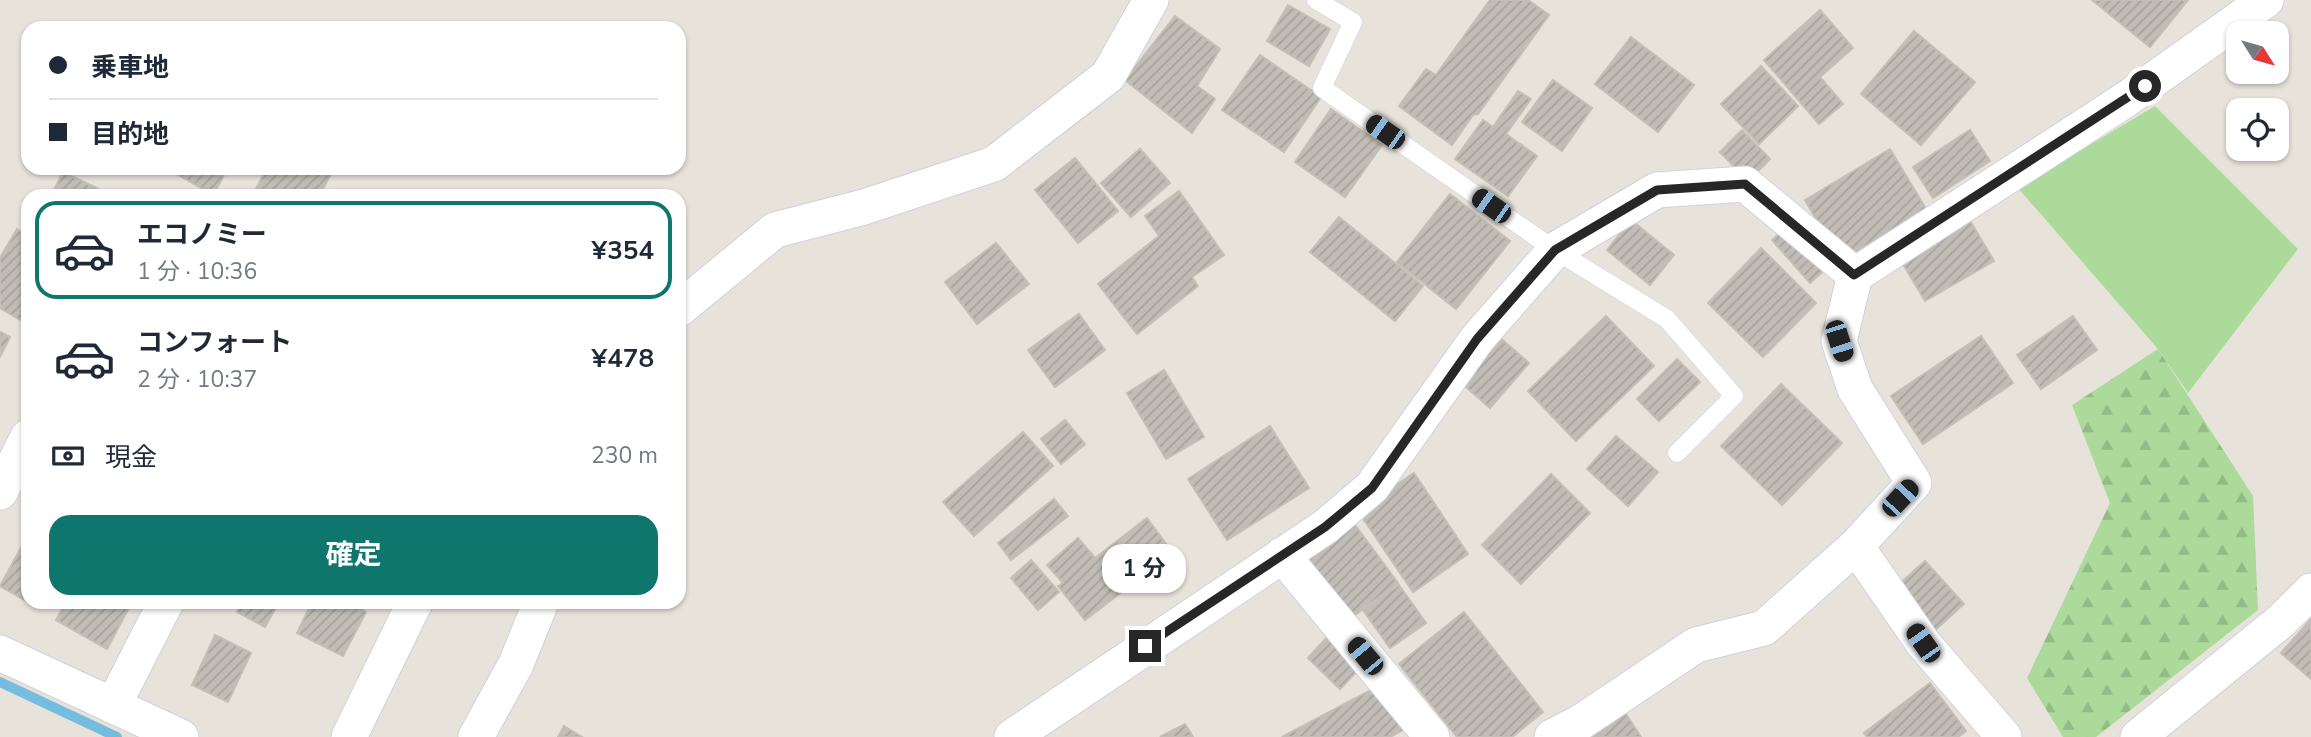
<!DOCTYPE html>
<html lang="ja">
<head>
<meta charset="utf-8">
<style>
  :root { --surface:#fff; --page:#f2f2f3; --text:#1f2937; --muted:#747a83; --line:#e0e1e3; --accent:#0f766e }
  body { margin:0; font-family:"Nunito Sans","Noto Sans JP",sans-serif; background:var(--page); color:var(--text); height:100vh; display:flex; flex-direction:column; font-size:26px; white-space:nowrap }
  * { box-sizing:border-box; margin:0 }
  p { font-size:23px; color:var(--muted) }
  .icon { flex:none; width:38px; height:38px; fill:none; stroke:currentColor; stroke-width:2; stroke-linecap:round; stroke-linejoin:round }
  .map { position:relative; flex:1; overflow:hidden }
  .drawer { position:absolute; left:21px; top:189px; width:665px; height:420px; display:flex; flex-direction:column; background:var(--surface); border-radius:21px; box-shadow:0 2px 5px #0004 }
  .drawer>* { flex:none }
  .banner { position:absolute; left:21px; top:21px; width:665px; height:154px; border-radius:21px; box-shadow:0 2px 5px #0004; display:grid; align-content:center; height:154px; padding:0 28px; background:var(--surface) }
  .needle { width:46px; rotate:127deg }
  .fabs { position:absolute; left:2226px; top:21px; display:grid; gap:14px }
  .fabs a { display:grid; place-items:center; width:63px; height:63px; border-radius:14px; background:var(--surface); box-shadow:0 2px 5px #0004; font-size:35px }
  .end { position:absolute; width:32px; height:32px; margin:-16px; border:9px solid #272727; background:#fff; box-shadow:0 0 0 4px #fff }
  .from { border-radius:50% }
  .bubble { position:absolute; height:49px; border-radius:21px; background:var(--surface); box-shadow:0 2px 5px #0004; font-size:23px; font-weight:700; line-height:49px; text-align:center }
  .car { position:absolute; width:21px; height:42px; margin:-21px -10px; border-radius:9px; box-shadow:0 0 5px 2px #0007; background:linear-gradient(#222 24%,#8ab4d8 0 40%,#222 0 76%,#8ab4d8 0 86%,#222 0) }
  .banner b { display:flex; align-items:center; gap:24px; height:66px; font-size:26px }
  .banner b+b { border-top:2px solid var(--line) }
  .banner i { width:18px; height:18px; background:var(--text) }
  ul { padding:12px 0 0; list-style:none }
  li { display:flex; align-items:center; gap:21px; height:98px; margin:0 14px 10px; padding:0 14px; border:4px solid transparent; border-radius:21px }
  li div { flex:1 }
  li b { display:block; font-size:26px }
  li em { font-style:normal; font-weight:700 }
  li.on { border-color:var(--accent) }
  li>.icon { width:63px; height:63px; stroke-width:1.5 }
  .pay { display:flex; align-items:center; gap:18px; height:77px; padding:0 28px; font-size:26px }
  .pay p { margin-inline-start:auto }
  .cta { display:flex; gap:14px; margin-top:auto; padding:14px 28px }
  .cta a { flex:1; height:80px; border-radius:21px; background:var(--accent); color:#fff; font-size:28px; font-weight:700; line-height:80px; text-align:center }
  .map>svg:first-child { display:block }
  .grass { fill:#abda9b }
  .forest { fill:url(#forest-firs) }
  .lines { fill:none; stroke-linecap:round; stroke-linejoin:round }
  .stream { stroke:#76bce1; stroke-width:10 }
  .building { fill:url(#building-hatch); stroke:#c3bfb4; stroke-width:2 }
  .service-casing { stroke:#cfd1df; stroke-width:19 }
  .minor-casing { stroke:#cfd1df; stroke-width:37 }
  .service { stroke:#fff; stroke-width:18 }
  .minor { stroke:#fff; stroke-width:35 }
  .route { stroke:#272727; stroke-width:9 }
</style>
</head>
<body>
<div class="map">
<svg width="2311" height="737" viewBox="0 0 2311 737">
  <defs>
    <pattern id="forest-firs" width="22" height="20" patternUnits="userSpaceOnUse" patternTransform="scale(1.75)"><rect width="22" height="20" fill="#abda9b"/><path d="M5 1l3.5 6h-7zM16 11l3.5 6h-7z" fill="#93bb86"/></pattern>
    <pattern id="building-hatch" width="6" height="6" patternUnits="userSpaceOnUse" patternTransform="scale(1.75)"><rect width="6" height="6" fill="#c1bdb6"/><path d="M-1 1l2-2M0 6l6-6M5 7l2-2" fill="none" stroke="#a6a29c"/></pattern>
  </defs>
  <rect width="100%" height="100%" fill="#e8e3da"/>
  <polygon class="grass" points="2155,106 2298,249 2188,393 2158,349 2018,188"/>
  <polygon class="forest" points="2158,349 2253,496 2258,610 2096,737 2063,737 2027,678 2110,503 2072,405"/>
  <g class="lines">
    <polyline class="stream" points="0,682 117,737"/>
  </g>
  <g class="building">
    <polygon points="1490,0 1528,0 1549,15 1478,114 1473,115 1452,145 1399,106 1426,69 1436,75"/>
    <polygon points="2092,0 2188,0 2150,47"/>
    <polygon points="1288,5 1330,29 1309,66 1267,41"/>
    <polygon points="1820,10 1853,48 1820,77 1843,104 1819,124 1764,60"/>
    <polygon points="1175,16 1220,49 1197,86 1215,99 1192,133 1125,80"/>
    <polygon points="1914,31 1975,82 1921,145 1861,94"/>
    <polygon points="1631,37 1694,85 1658,132 1595,84"/>
    <polygon points="1260,55 1321,97 1284,152 1222,110"/>
    <polygon points="1761,66 1798,106 1759,144 1721,104"/>
    <polygon points="1553,80 1592,108 1562,151 1522,122"/>
    <polygon points="1518,91 1531,99 1506,134 1537,156 1508,196 1455,159 1483,120 1493,127"/>
    <polygon points="1331,109 1382,145 1345,197 1295,162"/>
    <polygon points="1742,130 1770,159 1748,181 1720,152"/>
    <polygon points="1970,130 1990,161 1933,198 1913,167"/>
    <polygon points="1140,149 1170,183 1131,217 1101,183"/>
    <polygon points="1890,149 1926,209 1840,261 1805,200"/>
    <polygon points="1075,158 1118,211 1078,243 1035,190"/>
    <polygon points="180,168 228,168 213,195 177,174"/>
    <polygon points="267,168 320,168 331,174 319,196 252,196"/>
    <polygon points="63,172 107,193 105,196 51,196"/>
    <polygon points="1179,191 1224,255 1192,277 1198,286 1137,334 1098,284 1159,236 1145,216"/>
    <polygon points="1450,194 1510,241 1456,309 1397,262"/>
    <polygon points="1339,217 1423,286 1395,321 1310,252"/>
    <polygon points="1969,219 1994,261 1925,301 1900,259"/>
    <polygon points="1631,220 1674,255 1650,285 1607,250"/>
    <polygon points="1790,224 1828,267 1810,283 1772,240"/>
    <polygon points="17,229 28,236 28,318 25,323 0,308 0,258"/>
    <polygon points="996,243 1029,284 977,324 945,282"/>
    <polygon points="1761,248 1816,303 1763,357 1708,303"/>
    <polygon points="1079,314 1105,350 1055,387 1028,350"/>
    <polygon points="1606,316 1654,366 1576,441 1528,391"/>
    <polygon points="2073,316 2097,350 2041,389 2017,355"/>
    <polygon points="0,332 10,337 0,357"/>
    <polygon points="1498,336 1529,363 1490,408 1459,381"/>
    <polygon points="1981,336 2013,383 1923,444 1891,396"/>
    <polygon points="1677,359 1700,382 1659,421 1637,399"/>
    <polygon points="1164,370 1204,437 1166,459 1127,393"/>
    <polygon points="1781,384 1842,443 1782,505 1721,446"/>
    <polygon points="1065,420 1085,444 1061,464 1041,439"/>
    <polygon points="1270,426 1309,488 1227,540 1188,479"/>
    <polygon points="1023,432 1053,466 974,536 943,502"/>
    <polygon points="1616,436 1658,472 1628,506 1587,469"/>
    <polygon points="1414,473 1468,554 1413,592 1358,511"/>
    <polygon points="1551,474 1590,513 1521,584 1482,545"/>
    <polygon points="1054,499 1068,516 1011,560 998,543"/>
    <polygon points="1147,518 1173,553 1085,620 1058,586 1063,583 1047,565 1078,538 1095,558"/>
    <polygon points="1350,518 1398,583 1351,618 1304,553"/>
    <polygon points="28,535 28,602 40,602 37,607 0,586"/>
    <polygon points="1031,560 1059,592 1038,610 1011,578"/>
    <polygon points="1925,561 1964,604 1934,631 1895,588"/>
    <polygon points="1399,585 1426,623 1390,648 1363,610"/>
    <polygon points="66,602 132,602 107,649 56,620"/>
    <polygon points="242,602 279,602 265,627 237,612"/>
    <polygon points="312,602 351,602 366,612 343,656 297,633"/>
    <polygon points="1464,612 1543,712 1512,737 1457,737 1399,664"/>
    <polygon points="2311,619 2311,679 2281,653"/>
    <polygon points="1331,633 1364,664 1340,689 1308,658"/>
    <polygon points="215,635 251,653 228,702 192,685"/>
    <polygon points="1386,682 1409,727 1390,737 1282,737"/>
    <polygon points="1930,683 1966,731 1958,737 1867,737 1864,733"/>
    <polygon points="1626,714 1641,737 1592,737"/>
    <polygon points="1185,724 1193,737 1160,737"/>
    <polygon points="564,726 582,737 558,737"/>
  </g>
  <g class="lines">
    <g class="service-casing">
      <polyline id="service" points="1316,0 1353,22 1322,88 1555,250 1667,319 1734,396 1677,453"/>
    </g>
    <g class="minor-casing">
      <g id="minor">
        <polyline points="679,309 775,230 864,207 994,164 1108,76 1151,0"/>
        <polyline points="0,492 28,437"/>
        <polyline points="1282,555 1432,737"/>
        <polyline points="0,653 181,737"/>
        <polyline points="113,706 166,602"/>
        <polyline points="349,737 415,602"/>
        <polyline points="476,737 516,664 541,602"/>
        <polyline points="1012,737 1325,527 1372,487 1477,339 1555,250 1657,190 1745,184 1855,275"/>
        <polyline points="1552,737 1581,722 1696,645 1764,628 1856,546"/>
        <polyline points="2004,737 1923,643 1856,546 1914,483 1855,389 1839,341 1855,275 2125,100 2266,0"/>
        <polyline points="2138,737 2281,621 2311,591"/>
      </g>
    </g>
    <use href="#service" class="service"/>
    <use href="#minor" class="minor"/>
  </g>
  <g class="lines">
    <polyline class="route" points="1145,646 1325,527 1372,488 1477,339 1555,250 1657,190 1745,184 1854,275 2145,86"/>
  </g>
</svg>
<div class="fabs">
<a><svg class="needle" viewBox="-14 -14 28 28"><path d="M0-13l5 13h-10z" fill="#e53935"/><path d="M0 13l5-13h-10z" fill="#747a83"/></svg></a>
<a><svg class="icon" aria-label="locate" viewBox="0 0 24 24"><circle cx="12" cy="12" r="6"/><path d="M12 2v4M12 18v4M2 12h4M18 12h4"/></svg></a>
</div>
<i class="end from" style="left:2145px;top:86px"></i>
<i class="end" style="left:1145px;top:646px"></i>
<div class="bubble" style="left:1102px;top:544px;width:84px">1 分</div>
<i class="car" style="left:1385px;top:132px;rotate:305deg"></i>
<i class="car" style="left:1491px;top:206px;rotate:305deg"></i>
<i class="car" style="left:1839px;top:341px;rotate:162deg"></i>
<i class="car" style="left:1900px;top:498px;rotate:43deg"></i>
<i class="car" style="left:1923px;top:643px;rotate:325deg"></i>
<i class="car" style="left:1365px;top:656px;rotate:320deg"></i>
<div class="banner">
<b><i class="from"></i>乗車地</b>
<b><i></i>目的地</b>
</div>
<section class="drawer">
<ul>
<li class="on"><svg class="icon" aria-label="car" viewBox="0 0 24 24"><path d="M5 17H2v-5l4-1 3-4h7l3 4 3 1v5h-3M9 17h6M6 11h13"/><circle cx="7" cy="17" r="2"/><circle cx="17" cy="17" r="2"/></svg><div><b>エコノミー</b><p>1 分 · 10:36</p></div><em>¥354</em></li>
<li><svg class="icon" aria-label="car" viewBox="0 0 24 24"><path d="M5 17H2v-5l4-1 3-4h7l3 4 3 1v5h-3M9 17h6M6 11h13"/><circle cx="7" cy="17" r="2"/><circle cx="17" cy="17" r="2"/></svg><div><b>コンフォート</b><p>2 分 · 10:37</p></div><em>¥478</em></li>
</ul>
<div class="pay"><svg class="icon" aria-label="cash" viewBox="0 0 24 24"><path d="M3 7h18v10H3z"/><circle cx="12" cy="12" r="2"/></svg>現金<p>230 m</p></div>
<div class="cta"><a>確定</a></div>
</section>
</div>
</body>
</html>
